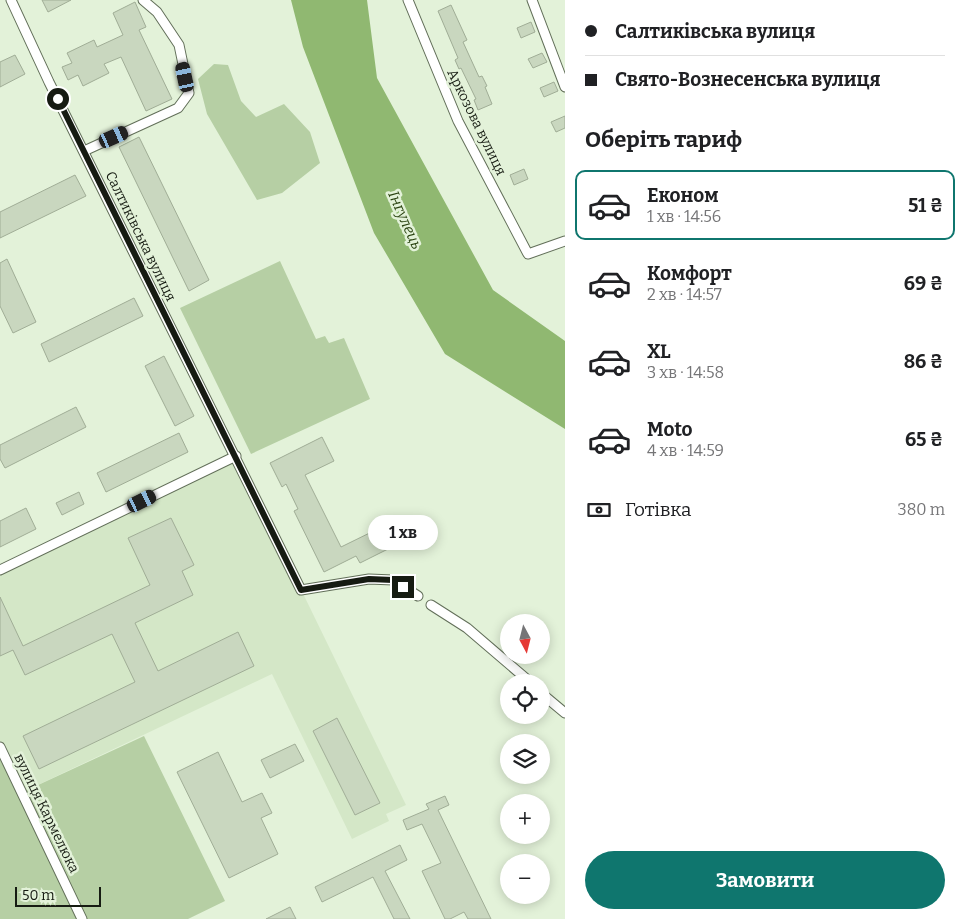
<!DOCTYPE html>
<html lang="uk">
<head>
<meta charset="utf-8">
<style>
  :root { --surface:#fff; --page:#f6f6f6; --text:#202124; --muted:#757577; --line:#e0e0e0; --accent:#0f766e }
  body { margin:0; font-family:Bitter,serif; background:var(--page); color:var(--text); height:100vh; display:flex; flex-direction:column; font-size:19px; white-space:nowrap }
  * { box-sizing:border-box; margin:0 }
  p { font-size:16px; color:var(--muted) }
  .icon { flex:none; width:28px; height:28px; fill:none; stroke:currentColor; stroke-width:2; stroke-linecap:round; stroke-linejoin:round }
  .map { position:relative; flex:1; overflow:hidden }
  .side { display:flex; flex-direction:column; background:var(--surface); width:400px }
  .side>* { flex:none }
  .hud { display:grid; align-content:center; height:110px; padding:0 20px; background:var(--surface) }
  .needle { width:32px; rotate:173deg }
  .tools { position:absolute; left:500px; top:614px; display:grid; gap:10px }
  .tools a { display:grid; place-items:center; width:50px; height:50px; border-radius:50%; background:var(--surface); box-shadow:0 2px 12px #0003; font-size:25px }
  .scale { position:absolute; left:15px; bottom:12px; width:86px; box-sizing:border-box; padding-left:5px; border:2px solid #161b12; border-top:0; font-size:14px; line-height:18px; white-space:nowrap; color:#161b12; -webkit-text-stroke:4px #e3f2d9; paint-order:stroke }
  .end { position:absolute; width:22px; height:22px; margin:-11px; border:6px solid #161b12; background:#fff; box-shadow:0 0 0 2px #fff }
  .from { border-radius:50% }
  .bubble { position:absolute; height:35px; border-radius:18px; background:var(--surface); box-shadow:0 2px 12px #0003; font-size:16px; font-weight:700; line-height:35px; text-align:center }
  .car { position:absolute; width:15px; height:30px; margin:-15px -8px; border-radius:6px; box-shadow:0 0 4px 1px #0007; background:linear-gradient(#222 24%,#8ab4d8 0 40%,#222 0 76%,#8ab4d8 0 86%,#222 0) }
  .hud b { display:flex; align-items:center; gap:18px; height:48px; font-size:19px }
  .hud b+b { border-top:1px solid var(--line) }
  .hud i { width:12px; height:12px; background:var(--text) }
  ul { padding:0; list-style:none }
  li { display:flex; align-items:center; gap:15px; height:70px; margin:0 10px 8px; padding:0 10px; border:2px solid transparent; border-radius:10px }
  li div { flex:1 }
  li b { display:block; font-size:19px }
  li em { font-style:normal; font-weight:700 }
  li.current { border-color:var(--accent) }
  li>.icon { width:45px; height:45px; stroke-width:1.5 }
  h2 { padding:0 20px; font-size:22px; line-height:60px }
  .pay { display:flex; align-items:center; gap:12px; height:55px; padding:0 20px; font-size:19px }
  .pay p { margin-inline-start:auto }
  .button { display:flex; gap:10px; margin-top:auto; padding:10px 20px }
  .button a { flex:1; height:58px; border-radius:30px; background:var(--accent); color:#fff; font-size:20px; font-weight:700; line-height:58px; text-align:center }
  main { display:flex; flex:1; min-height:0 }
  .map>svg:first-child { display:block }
  .built { fill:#d4e7c7 }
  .green { fill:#b6cfa4 }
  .water { fill:#90b871 }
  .building { fill:#c9d7bf; stroke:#a0ad96 }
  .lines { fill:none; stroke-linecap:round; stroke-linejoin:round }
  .street-casing { stroke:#626f59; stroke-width:11 }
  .street { stroke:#fff; stroke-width:9 }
  .route { stroke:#161b12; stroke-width:6 }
  .labels { text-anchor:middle; stroke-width:5; stroke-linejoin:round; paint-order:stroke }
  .street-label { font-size:14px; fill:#161b12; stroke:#e3f2d9 }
  .water-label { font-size:15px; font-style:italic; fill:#294210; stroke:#e3f2d9 }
</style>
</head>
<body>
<main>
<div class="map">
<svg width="565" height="919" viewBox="0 0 565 919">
  <rect width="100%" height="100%" fill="#e3f2d9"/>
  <polygon class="built" points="236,456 406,805 386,814 389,821 352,839 272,674 23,792 0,747 0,570"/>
  <g class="green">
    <polygon points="214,64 228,65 241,101 256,117 284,104 310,132 320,163 282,193 257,200 207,114 198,79"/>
    <polygon points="280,261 316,339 325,336 329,343 344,338 370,399 251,454 180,308"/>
    <polygon points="144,736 225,901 188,919 0,919 0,747 23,792"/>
  </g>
  <polygon class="water" points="291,0 367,0 377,78 493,290 565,341 565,429 445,354 374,233 303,47"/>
  <g class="building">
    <polygon points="42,0 71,0 48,12"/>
    <polygon points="135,2 146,27 139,30 172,99 146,111 121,57 104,64 109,73 83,86 78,75 68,80 62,67 72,63 67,53 94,40 97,47 123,35 113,13"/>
    <polygon points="451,5 467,40 463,42 479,77 482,76 487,86 485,87 492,104 478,110 474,100 476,99 461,68 459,69 455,60 458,58 438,11"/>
    <polygon points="531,22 535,32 521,38 517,28"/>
    <polygon points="542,53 547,62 533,68 528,59"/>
    <polygon points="15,55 25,74 0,87 0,62"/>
    <polygon points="554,82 558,91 544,97 540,88"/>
    <polygon points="565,116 565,128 556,132 551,122"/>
    <polygon points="139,137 209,280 189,291 119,147"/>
    <polygon points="524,169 528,179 514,185 510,175"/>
    <polygon points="75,175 86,196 0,238 0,212"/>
    <polygon points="7,259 36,322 13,333 0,306 0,263"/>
    <polygon points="134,298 143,316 49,362 41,344"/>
    <polygon points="164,356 194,416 175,426 145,366"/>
    <polygon points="76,407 86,427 5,468 0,459 0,445"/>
    <polygon points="179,433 188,452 106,492 97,473"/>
    <polygon points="322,437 334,461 305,475 341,547 392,522 402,542 360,563 356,556 324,572 294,511 298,509 286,484 282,487 270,463"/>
    <polygon points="79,492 84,504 62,515 56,503"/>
    <polygon points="26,508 36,529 0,547 0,521"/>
    <polygon points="171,518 194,565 182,571 193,595 135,623 158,671 238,632 254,666 39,769 23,736 135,682 112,634 25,675 13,650 0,656 0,597 23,646 150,585 128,538"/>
    <polygon points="337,718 380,803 355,815 313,731"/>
    <polygon points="295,744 304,761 270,778 261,760"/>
    <polygon points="218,752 242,802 262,793 272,813 261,818 278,854 229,878 177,772"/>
    <polygon points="445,796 449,805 438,810 491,919 468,919 464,912 450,919 445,919 422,871 441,863 422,824 407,830 403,820 429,809 426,804"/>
    <polygon points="400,845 407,860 385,871 410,919 394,919 373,877 322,902 315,887"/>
    <polygon points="290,907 296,919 266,919"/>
  </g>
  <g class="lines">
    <g class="street-casing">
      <g id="street">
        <polyline points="11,0 49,82 301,590 369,579 393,580 418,596"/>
        <polyline points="408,0 458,121 528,254 565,241"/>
        <polyline points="532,0 565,87"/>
        <polyline points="84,151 178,108 189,93 179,45 157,12 143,0"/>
        <polyline points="0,570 236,456"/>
        <polyline points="431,605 467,628 530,682"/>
        <polyline points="541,693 565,713"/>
        <polyline points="0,747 82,919"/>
      </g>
    </g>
    <use href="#street" class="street"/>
  </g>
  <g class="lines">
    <polyline class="route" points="58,99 301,590 369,579 393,580 403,587"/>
  </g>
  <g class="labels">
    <g class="street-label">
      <text transform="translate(477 122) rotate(64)" y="5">Аркозова вулиця</text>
      <text transform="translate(141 236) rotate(64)" y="5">Салтиківська вулиця</text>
      <text transform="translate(47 813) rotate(64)" y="5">вулиця Кармелюка</text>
    </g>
    <g class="water-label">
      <text transform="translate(405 220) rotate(66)" y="5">Інгулець</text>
    </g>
  </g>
</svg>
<div class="tools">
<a><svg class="needle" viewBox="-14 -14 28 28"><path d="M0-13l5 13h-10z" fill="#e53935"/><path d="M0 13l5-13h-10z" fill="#757577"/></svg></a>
<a><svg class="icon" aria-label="locate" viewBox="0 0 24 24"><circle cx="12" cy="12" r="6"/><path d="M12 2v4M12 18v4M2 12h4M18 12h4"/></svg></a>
<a><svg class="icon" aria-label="layers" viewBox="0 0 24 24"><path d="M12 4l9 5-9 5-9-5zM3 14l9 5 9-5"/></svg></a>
<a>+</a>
<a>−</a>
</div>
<div class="scale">50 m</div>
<i class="end from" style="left:58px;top:99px"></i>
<i class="end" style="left:403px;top:587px"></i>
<div class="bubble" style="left:368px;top:515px;width:70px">1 хв</div>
<i class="car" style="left:185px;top:77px;rotate:348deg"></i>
<i class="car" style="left:114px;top:137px;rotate:66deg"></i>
<i class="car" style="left:142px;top:501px;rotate:64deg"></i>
</div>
<section class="side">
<div class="hud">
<b><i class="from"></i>Салтиківська вулиця</b>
<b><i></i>Свято-Вознесенська вулиця</b>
</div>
<h2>Оберіть тариф</h2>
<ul>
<li class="current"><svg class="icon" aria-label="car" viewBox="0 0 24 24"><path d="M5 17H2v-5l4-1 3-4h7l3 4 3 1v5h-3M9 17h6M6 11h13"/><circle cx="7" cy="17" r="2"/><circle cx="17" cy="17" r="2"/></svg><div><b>Економ</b><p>1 хв · 14:56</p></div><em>51 ₴</em></li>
<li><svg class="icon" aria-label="car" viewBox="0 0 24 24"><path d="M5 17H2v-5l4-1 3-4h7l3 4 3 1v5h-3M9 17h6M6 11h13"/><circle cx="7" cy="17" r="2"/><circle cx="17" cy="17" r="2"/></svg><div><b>Комфорт</b><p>2 хв · 14:57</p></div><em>69 ₴</em></li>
<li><svg class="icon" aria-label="car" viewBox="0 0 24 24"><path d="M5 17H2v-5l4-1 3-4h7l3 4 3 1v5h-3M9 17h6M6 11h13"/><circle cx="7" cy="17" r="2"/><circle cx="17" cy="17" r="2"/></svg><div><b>XL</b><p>3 хв · 14:58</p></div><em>86 ₴</em></li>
<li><svg class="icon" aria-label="car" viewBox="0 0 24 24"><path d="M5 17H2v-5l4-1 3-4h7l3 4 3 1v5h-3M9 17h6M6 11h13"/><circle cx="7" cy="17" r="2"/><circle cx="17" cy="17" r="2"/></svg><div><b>Moto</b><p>4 хв · 14:59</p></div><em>65 ₴</em></li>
</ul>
<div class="pay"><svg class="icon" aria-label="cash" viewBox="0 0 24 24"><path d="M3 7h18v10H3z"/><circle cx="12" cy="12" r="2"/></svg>Готівка<p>380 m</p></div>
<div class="button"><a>Замовити</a></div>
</section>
</main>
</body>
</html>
